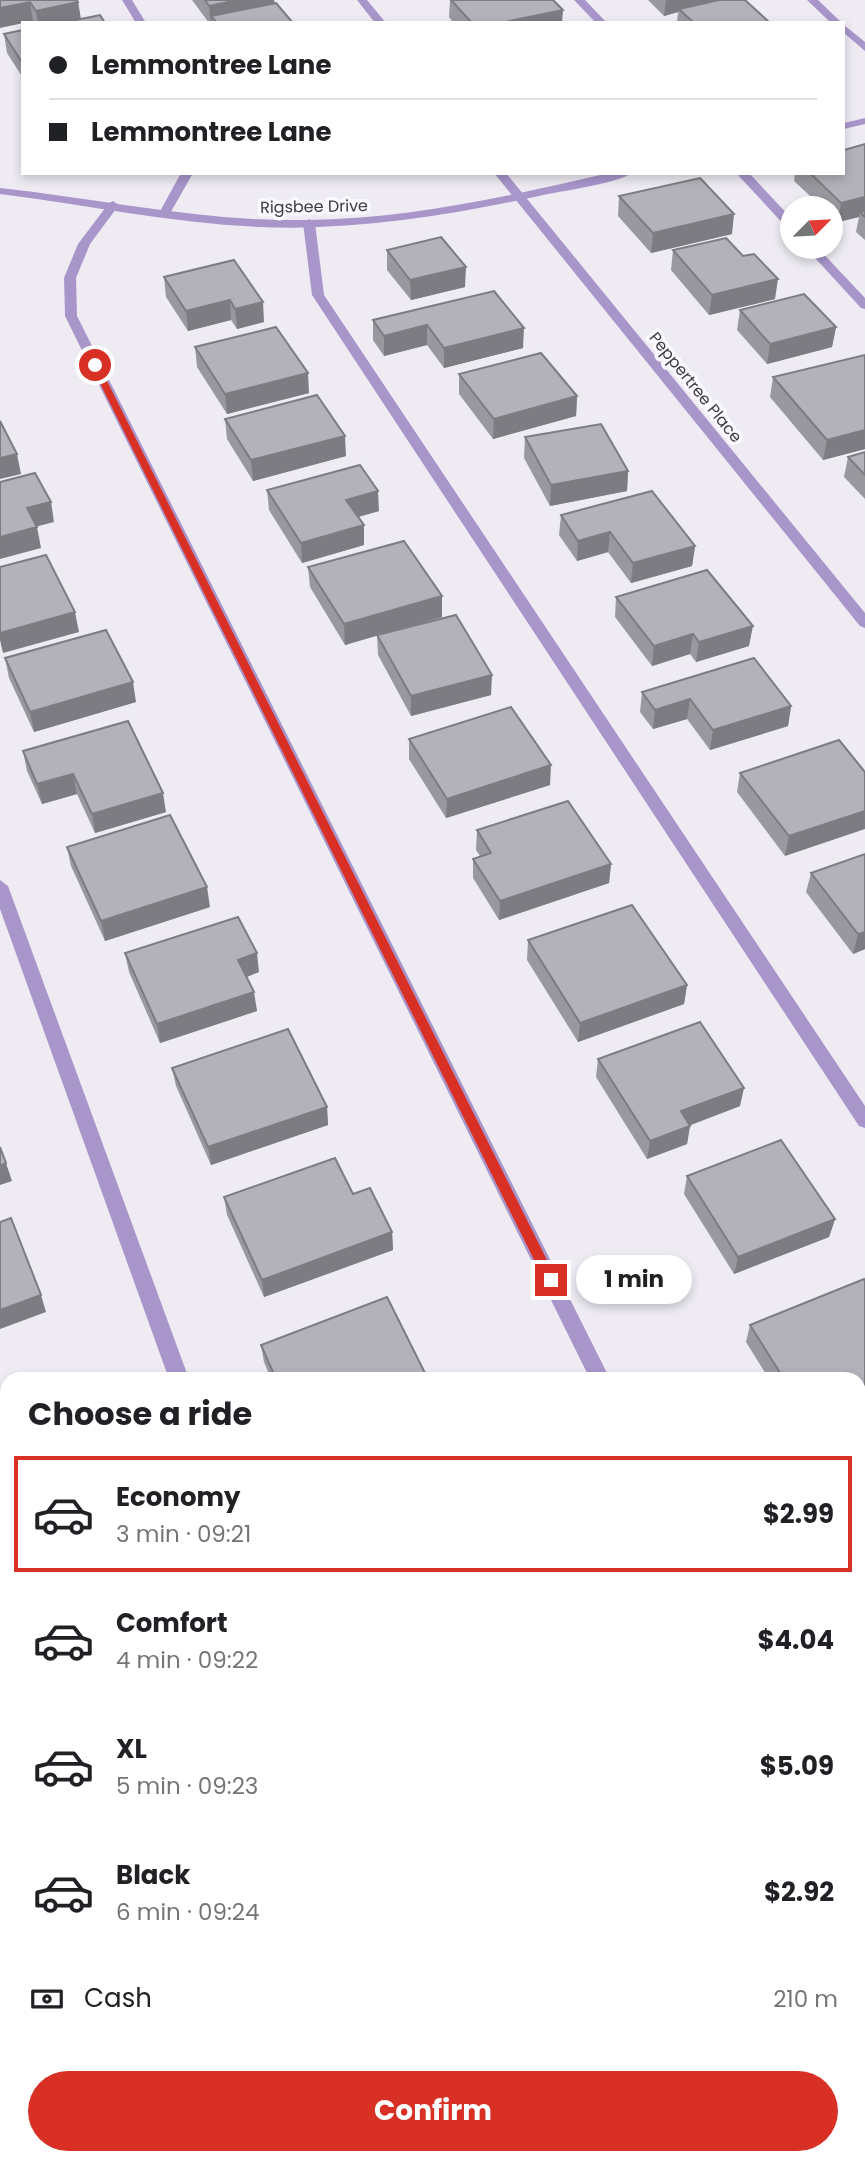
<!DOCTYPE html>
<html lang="en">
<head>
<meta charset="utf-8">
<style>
  :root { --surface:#fff; --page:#f6f6f6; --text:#202124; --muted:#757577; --line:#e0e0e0; --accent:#d93025 }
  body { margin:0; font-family:Poppins,sans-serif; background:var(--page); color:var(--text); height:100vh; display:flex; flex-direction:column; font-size:26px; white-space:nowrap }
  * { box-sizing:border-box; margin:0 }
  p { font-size:23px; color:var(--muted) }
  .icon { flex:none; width:38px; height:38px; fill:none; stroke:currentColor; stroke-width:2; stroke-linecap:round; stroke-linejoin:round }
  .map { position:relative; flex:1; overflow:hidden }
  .sheet { position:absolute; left:0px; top:1372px; width:866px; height:793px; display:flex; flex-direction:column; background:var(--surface); border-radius:21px 21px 0 0; box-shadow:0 4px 10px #0003 }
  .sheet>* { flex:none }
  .banner { position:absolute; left:21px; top:21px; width:824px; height:154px; border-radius:0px; box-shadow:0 4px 10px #0003; display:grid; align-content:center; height:154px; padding:0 28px; background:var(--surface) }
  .needle { width:46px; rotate:66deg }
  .fabs { position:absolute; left:780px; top:196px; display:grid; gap:14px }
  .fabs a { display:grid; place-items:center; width:63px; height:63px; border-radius:50%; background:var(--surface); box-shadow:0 4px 10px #0003; font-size:35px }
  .end { position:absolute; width:32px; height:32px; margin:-16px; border:9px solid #d93025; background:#fff; box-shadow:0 0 0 4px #fff }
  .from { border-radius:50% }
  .bubble { position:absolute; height:49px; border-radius:24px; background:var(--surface); box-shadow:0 4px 10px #0003; font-size:23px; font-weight:700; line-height:49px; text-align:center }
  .banner b { display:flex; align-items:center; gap:24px; height:66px; font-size:26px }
  .banner b+b { border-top:2px solid var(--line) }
  .banner i { width:18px; height:18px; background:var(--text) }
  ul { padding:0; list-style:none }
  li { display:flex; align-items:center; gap:21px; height:116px; margin:0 14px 10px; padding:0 14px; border:4px solid transparent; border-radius:0px }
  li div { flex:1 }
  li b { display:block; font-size:26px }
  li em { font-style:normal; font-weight:700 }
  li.selected { border-color:var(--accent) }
  li>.icon { width:63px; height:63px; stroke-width:1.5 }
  h2 { padding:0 28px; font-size:32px; line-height:84px }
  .pay { display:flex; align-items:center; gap:18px; height:77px; padding:0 28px; font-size:26px }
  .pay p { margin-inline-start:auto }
  .button { display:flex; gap:14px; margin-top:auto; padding:14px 28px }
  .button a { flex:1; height:80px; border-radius:42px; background:var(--accent); color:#fff; font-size:28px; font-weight:700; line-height:80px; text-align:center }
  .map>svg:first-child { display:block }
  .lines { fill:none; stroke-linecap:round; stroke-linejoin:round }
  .service { fill:#a896cb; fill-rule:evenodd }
  .minor { fill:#a896cb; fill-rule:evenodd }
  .tertiary { fill:#a896cb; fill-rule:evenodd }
  .wall { fill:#9a989f }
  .shaded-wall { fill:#7d7c82 }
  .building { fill:#b3b1b9; stroke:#7d7c82; stroke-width:2 }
  .route { fill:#d93025 }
  .labels { text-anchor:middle; stroke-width:7; stroke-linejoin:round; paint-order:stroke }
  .far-street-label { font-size:16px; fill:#3b3a3d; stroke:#fbf9ff }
</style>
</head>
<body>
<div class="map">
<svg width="865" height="2164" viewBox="0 0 865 2164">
  <rect width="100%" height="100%" fill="#eeebf3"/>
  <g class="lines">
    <g class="service">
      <polygon points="122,0 132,0 146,23 136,23"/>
      <polygon points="574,0 585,0 607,23 596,23"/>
      <polygon points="181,173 193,173 168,217 160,217 158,215"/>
      <polygon points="736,173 749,173 793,220 793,230 789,230"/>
      <polygon points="309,219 315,223 324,295 865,1106 865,1128 859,1126 312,295 303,223"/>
      <polygon points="805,247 817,247 865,298 865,309 861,308"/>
      <polygon points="0,880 8,886 189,1379 169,1379 0,909"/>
      <polygon points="450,2158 474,2158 476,2164 452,2164"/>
    </g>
    <g class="minor">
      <polygon points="357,0 367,0 386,23 375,23"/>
      <polygon points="807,0 818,0 842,23 831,23"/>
      <polygon points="844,25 865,42 865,51 844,33"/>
      <polygon points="494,173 506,173 865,613 865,628 860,626"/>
      <polygon points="113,201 119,205 90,244 76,278 77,316 610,1379 590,1379 65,316 64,278 78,244 109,203"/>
      <polygon points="859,1888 865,1890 865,1922 859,1920"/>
    </g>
    <g class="tertiary">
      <polygon points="865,118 865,124 844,129 844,123"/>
      <path d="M609,173H632C616,184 560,191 539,196C447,216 354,231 259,227C172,223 86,205 0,194V188C102,199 203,222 306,220C409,219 510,196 609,173Z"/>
    </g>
  </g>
  <g class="wall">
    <polygon points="0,0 78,2 81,19 105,23 34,23"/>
    <polygon points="192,0 274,0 275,3 293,23 209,23"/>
    <polygon points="450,0 553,0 562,23 454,23 449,17"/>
    <polygon points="648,0 745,0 770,23 677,23 678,12 664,16"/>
    <polygon points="23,30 23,78 7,53 4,34"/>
    <polygon points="865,144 865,240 856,232 859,217 838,222 831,216 831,208 823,208 794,181 795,173 844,173"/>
    <polygon points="619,196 732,234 651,253 618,216"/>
    <polygon points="387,250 465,287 411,300 387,270"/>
    <polygon points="673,250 775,299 709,315 671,270"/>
    <polygon points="234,260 264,322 237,329 231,320 188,331 166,297 164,277"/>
    <polygon points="494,291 523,348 444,368 427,345 384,356 373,340 373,320"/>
    <polygon points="740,310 836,327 832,347 767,364 737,330"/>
    <polygon points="195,347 309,393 227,414 197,367"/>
    <polygon points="865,355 865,449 823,460 770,397 773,377"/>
    <polygon points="459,374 577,396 576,416 493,439 459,394"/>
    <polygon points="225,419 346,456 253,481 227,439"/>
    <polygon points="525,437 628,471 627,491 550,506 524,458"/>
    <polygon points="865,452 865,499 844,477 848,457"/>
    <polygon points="267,490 379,511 358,517 364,525 364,545 302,563 269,510"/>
    <polygon points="561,515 695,546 692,566 631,583 608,552 577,561 559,535"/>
    <polygon points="308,567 442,596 442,617 379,635 491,695 411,716 378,655 377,635 345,645 310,587"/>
    <polygon points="616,597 749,646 696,662 690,654 652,666 615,617"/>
    <polygon points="5,658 136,702 34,732 9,678"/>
    <polygon points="642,692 791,706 788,726 710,750 687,719 653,729 640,712"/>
    <polygon points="409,739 550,785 446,818 409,759"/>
    <polygon points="839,740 785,856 737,792 740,773"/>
    <polygon points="23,751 166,812 95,833 77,794 42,804 27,771"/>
    <polygon points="477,830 611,864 609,883 499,920 473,878 473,859 480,856 476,850"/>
    <polygon points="67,847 210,907 105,941 71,866"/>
    <polygon points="865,854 865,949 853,954 806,892 811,873"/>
    <polygon points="528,940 687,985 684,1004 578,1042 527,960"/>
    <polygon points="125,953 259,972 247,977 257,1011 160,1043 129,972"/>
    <polygon points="598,1059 740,1106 690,1125 687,1144 647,1159 596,1077"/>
    <polygon points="172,1068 327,1107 328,1125 211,1165 176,1086"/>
    <polygon points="687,1176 835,1219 829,1237 734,1274 684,1194"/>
    <polygon points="224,1197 392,1232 393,1250 264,1297 227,1215"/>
    <polygon points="865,1281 865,1423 859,1426 859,1379 769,1379 746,1342 750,1325"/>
    <polygon points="261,1345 428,1379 271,1379 264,1362"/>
    <polygon points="865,1464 865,1566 859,1556 859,1467"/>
    <polygon points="610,2158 814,2158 817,2164 612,2164"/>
  </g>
  <g class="shaded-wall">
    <polygon points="238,0 274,0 275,12 211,16 212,23 211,23 209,6"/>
    <polygon points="666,0 728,0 679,9 678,12 664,16"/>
    <polygon points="30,2 33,21 0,28 0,8"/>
    <polygon points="78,2 81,21 74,23 38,23 36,11"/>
    <polygon points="563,10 562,23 500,23"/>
    <polygon points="865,197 865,215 860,212 859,217 838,222 841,203"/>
    <polygon points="734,214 732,234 651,253 653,233"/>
    <polygon points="466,267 465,287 411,300 410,280"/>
    <polygon points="778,279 775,299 709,315 712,295"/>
    <polygon points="230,300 231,320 188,331 186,311"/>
    <polygon points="263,302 264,322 237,329 235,309"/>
    <polygon points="427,325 427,345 384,356 384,336"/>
    <polygon points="836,327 832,347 767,364 770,344"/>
    <polygon points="524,328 523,348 444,368 444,348"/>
    <polygon points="308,373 309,393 227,414 225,394"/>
    <polygon points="577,396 576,416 493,439 494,419"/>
    <polygon points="865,430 865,449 823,460 827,440"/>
    <polygon points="345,436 346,456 253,481 251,460"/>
    <polygon points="17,454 21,474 0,479 0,458"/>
    <polygon points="628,471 627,491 550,506 551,485"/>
    <polygon points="378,491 379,511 347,520 346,500"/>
    <polygon points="51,502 54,522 31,528 27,508"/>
    <polygon points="364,525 364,545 302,563 301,543"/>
    <polygon points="37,527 41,548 0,559 0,537"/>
    <polygon points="610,532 608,552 577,561 578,541"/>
    <polygon points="695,546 692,566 631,583 633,563"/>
    <polygon points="442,596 442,617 345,645 344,624"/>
    <polygon points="75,612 79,632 3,653 0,640 0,633"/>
    <polygon points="753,626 749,646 696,662 699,642"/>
    <polygon points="693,634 690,654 652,666 654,646"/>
    <polygon points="492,675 491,695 411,716 411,696"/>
    <polygon points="133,682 136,702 34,732 30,712"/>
    <polygon points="690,699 687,719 653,729 655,710"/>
    <polygon points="791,706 788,726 710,750 713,730"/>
    <polygon points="551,765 550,785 446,818 447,799"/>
    <polygon points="73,774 77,794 42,804 37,784"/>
    <polygon points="163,793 166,812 95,833 92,814"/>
    <polygon points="865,811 865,829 785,856 789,836"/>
    <polygon points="611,864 609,883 499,920 500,901"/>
    <polygon points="207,887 210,907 105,941 101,921"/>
    <polygon points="865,932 865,949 853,954 858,934"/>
    <polygon points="257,953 259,972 240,979 238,960"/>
    <polygon points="687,985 684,1004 578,1042 580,1023"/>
    <polygon points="254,992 257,1011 160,1043 157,1024"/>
    <polygon points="744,1088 740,1106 678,1130 681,1111"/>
    <polygon points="327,1107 328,1125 211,1165 208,1147"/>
    <polygon points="690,1126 687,1144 647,1159 650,1141"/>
    <polygon points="6,1163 12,1181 0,1185 0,1166"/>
    <polygon points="835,1219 829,1237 734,1274 738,1257"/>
    <polygon points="392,1232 393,1250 264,1297 262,1280"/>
    <polygon points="41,1295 46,1312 0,1329 0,1310"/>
    <polygon points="865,1409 865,1423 859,1426 859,1412"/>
    <polygon points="7,1507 7,1525 0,1527 0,1509"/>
    <polygon points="7,1708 7,1724 1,1726 0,1724 0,1711"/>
  </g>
  <g class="building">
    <polygon points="0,0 77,0 78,2 36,11 30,2 0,8"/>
    <polygon points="205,0 238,0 209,6"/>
    <polygon points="451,0 553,0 563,10 500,23 472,23"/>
    <polygon points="719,0 745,0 770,23 694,23 679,9"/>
    <polygon points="276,3 293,23 217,23 211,16"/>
    <polygon points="100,15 105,23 61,23"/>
    <polygon points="23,30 23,64 4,34"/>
    <polygon points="865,144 865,197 841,203 810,173 844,173 844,150"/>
    <polygon points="700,178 734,214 653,233 619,196"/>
    <polygon points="865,211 865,217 860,212"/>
    <polygon points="441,237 466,267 410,280 387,250"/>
    <polygon points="726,238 743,256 754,254 778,279 712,295 673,250"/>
    <polygon points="234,260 263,302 235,309 230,300 186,311 164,277"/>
    <polygon points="494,291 524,328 444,348 427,325 384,336 373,320"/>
    <polygon points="804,294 836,327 770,344 740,310"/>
    <polygon points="276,327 308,373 225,394 195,347"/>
    <polygon points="541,353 577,396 494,419 459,374"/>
    <polygon points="865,355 865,430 827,440 773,377"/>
    <polygon points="317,395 345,436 251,460 225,419"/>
    <polygon points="0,421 17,454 0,458"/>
    <polygon points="601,424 628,471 551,485 525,437"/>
    <polygon points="865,452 865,475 848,457"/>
    <polygon points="360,465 378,491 346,500 364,525 301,543 267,490"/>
    <polygon points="35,473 51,502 27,508 37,527 0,537 0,482"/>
    <polygon points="652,491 695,546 633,563 610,532 578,541 561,515"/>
    <polygon points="404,541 442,596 344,624 308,567"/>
    <polygon points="46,555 75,612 0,633 0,567"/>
    <polygon points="707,570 753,626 699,642 693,634 654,646 616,597"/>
    <polygon points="456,615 492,675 411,696 377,635"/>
    <polygon points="106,630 133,682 30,712 5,658"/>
    <polygon points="754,658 791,706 713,730 690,699 655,710 642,692"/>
    <polygon points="511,707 551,765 447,799 409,739"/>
    <polygon points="128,721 163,793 92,814 73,774 37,784 23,751"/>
    <polygon points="839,740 865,772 865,811 789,836 740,773"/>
    <polygon points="568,801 611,864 500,901 473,859 491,853 477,830"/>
    <polygon points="170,815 207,887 101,921 67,847"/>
    <polygon points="865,854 865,932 858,934 811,873"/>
    <polygon points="632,905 687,985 580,1023 528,940"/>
    <polygon points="238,917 257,953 238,960 254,992 157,1024 125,953"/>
    <polygon points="700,1022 744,1088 681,1111 690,1126 650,1141 598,1059"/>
    <polygon points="288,1029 327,1107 208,1147 172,1068"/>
    <polygon points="781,1140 835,1219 738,1257 687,1176"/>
    <polygon points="0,1147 6,1163 0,1166"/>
    <polygon points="335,1158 353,1194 370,1188 392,1232 262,1280 224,1197"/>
    <polygon points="11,1218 41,1295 0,1310 0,1222"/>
    <polygon points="864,1279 865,1281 865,1409 859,1412 859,1379 784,1379 750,1325"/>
    <polygon points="387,1297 428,1379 276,1379 261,1345"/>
    <polygon points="7,1390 7,1507 0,1509 0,1393"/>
    <polygon points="865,1464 865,1540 859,1531 859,1467"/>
    <polygon points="7,1571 7,1708 0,1711 0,1574"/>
    <polygon points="616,2158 814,2158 817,2164 619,2164"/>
  </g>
  <polygon class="route" points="95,363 99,365 555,1276 555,1284 546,1284 91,365"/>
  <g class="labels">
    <g class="far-street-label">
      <text transform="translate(314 206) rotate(-1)" y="6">Rigsbee Drive</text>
      <text transform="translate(696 387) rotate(51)" y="6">Peppertree Place</text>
    </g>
  </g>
</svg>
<div class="fabs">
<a><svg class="needle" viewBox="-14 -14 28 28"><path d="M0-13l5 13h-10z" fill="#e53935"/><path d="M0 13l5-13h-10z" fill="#757577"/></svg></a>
</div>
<i class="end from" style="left:95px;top:365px"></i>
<i class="end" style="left:551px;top:1280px"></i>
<div class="bubble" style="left:576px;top:1255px;width:116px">1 min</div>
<div class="banner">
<b><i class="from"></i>Lemmontree Lane</b>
<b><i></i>Lemmontree Lane</b>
</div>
<section class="sheet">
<h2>Choose a ride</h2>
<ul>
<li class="selected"><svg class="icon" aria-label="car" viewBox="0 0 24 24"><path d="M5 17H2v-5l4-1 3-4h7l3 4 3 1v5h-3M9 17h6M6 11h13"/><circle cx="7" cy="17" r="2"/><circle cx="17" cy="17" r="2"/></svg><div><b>Economy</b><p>3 min · 09:21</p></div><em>$2.99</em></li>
<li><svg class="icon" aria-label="car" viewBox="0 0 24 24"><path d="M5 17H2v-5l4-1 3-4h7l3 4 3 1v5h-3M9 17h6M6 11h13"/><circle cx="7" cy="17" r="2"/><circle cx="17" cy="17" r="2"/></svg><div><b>Comfort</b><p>4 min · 09:22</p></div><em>$4.04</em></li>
<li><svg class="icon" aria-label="car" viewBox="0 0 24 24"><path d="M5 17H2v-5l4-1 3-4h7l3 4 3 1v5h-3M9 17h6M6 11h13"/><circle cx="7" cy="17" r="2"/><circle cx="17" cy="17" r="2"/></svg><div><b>XL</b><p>5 min · 09:23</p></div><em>$5.09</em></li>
<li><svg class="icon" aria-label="car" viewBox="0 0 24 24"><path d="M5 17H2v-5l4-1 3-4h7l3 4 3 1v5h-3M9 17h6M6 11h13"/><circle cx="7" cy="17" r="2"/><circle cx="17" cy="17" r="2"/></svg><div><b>Black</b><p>6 min · 09:24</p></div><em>$2.92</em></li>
</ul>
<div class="pay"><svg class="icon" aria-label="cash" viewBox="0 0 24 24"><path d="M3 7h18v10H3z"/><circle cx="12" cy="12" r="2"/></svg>Cash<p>210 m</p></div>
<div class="button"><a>Confirm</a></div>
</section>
</div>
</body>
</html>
